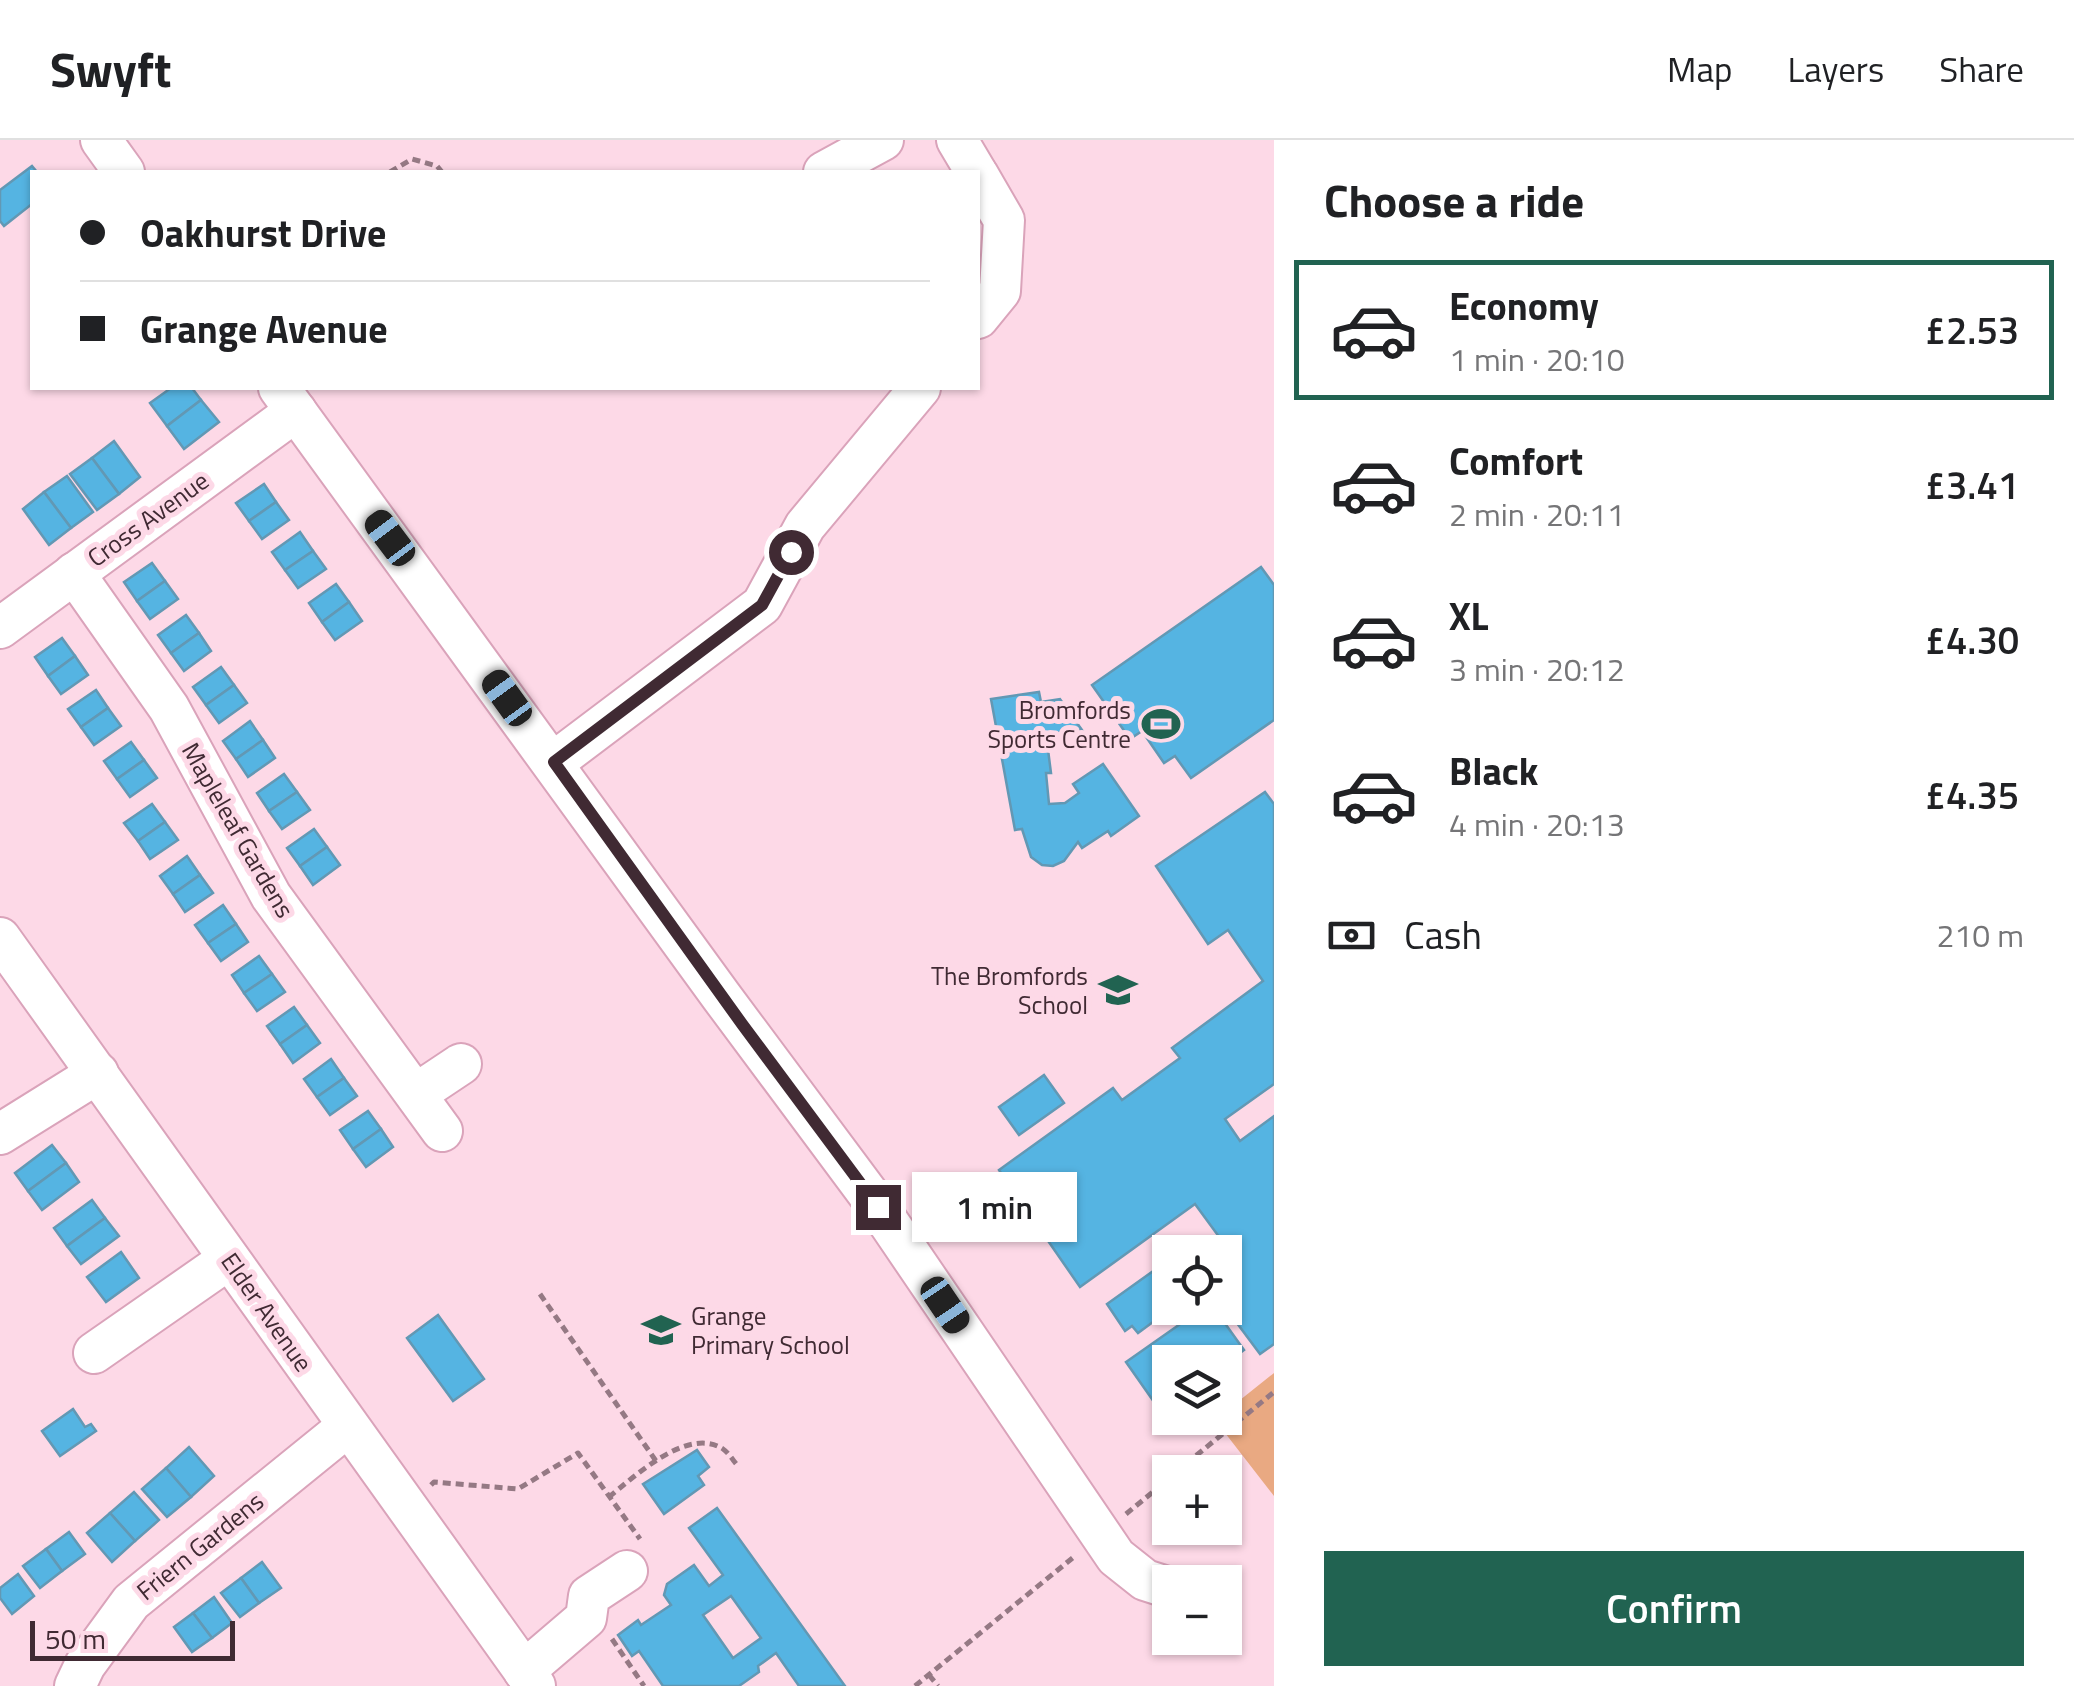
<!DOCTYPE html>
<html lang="en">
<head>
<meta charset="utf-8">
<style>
  :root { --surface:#fff; --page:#f2f2f2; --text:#202124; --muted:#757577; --line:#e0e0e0; --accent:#216351 }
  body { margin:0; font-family:"Titillium Web",sans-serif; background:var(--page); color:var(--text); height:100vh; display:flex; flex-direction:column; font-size:38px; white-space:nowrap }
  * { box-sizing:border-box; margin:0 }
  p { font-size:32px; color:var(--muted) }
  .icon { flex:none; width:55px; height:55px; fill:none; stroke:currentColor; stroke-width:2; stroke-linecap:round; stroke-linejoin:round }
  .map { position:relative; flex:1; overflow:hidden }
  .sheet { display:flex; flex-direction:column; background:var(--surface); width:800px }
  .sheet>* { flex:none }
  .guide { position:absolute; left:30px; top:30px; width:950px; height:220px; border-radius:0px; box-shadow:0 2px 8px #0004; display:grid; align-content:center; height:220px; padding:0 50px; background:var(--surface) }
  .buttons { position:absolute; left:1152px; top:1095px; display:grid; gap:20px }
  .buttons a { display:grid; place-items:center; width:90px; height:90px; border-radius:0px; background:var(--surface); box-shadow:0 2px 8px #0004; font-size:50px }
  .scale { position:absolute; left:30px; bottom:25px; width:205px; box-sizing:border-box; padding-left:10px; border:5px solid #402a33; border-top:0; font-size:28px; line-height:35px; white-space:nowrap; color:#402a33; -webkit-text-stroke:8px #fdd9e7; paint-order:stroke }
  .end { position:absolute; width:45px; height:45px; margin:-22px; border:12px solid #402a33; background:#fff; box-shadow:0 0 0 5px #fff }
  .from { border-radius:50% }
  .bubble { position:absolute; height:70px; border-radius:0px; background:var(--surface); box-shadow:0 2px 8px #0004; font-size:32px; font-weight:600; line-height:70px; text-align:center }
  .car { position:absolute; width:30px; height:60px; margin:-30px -15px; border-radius:12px; box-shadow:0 0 8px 2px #0007; background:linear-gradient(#222 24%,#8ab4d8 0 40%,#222 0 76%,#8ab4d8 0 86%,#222 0) }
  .guide b { display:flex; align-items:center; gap:35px; height:95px; font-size:38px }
  .guide b+b { border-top:2px solid var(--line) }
  .guide i { width:25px; height:25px; background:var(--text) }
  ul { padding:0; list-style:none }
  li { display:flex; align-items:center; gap:30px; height:140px; margin:0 20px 15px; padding:0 30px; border:5px solid transparent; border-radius:0px }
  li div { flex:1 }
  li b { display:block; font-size:38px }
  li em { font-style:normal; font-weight:600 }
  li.selected { border-color:var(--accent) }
  li>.icon { width:90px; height:90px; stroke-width:1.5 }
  h2 { padding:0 50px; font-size:45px; line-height:120px }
  .pay { display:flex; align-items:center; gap:25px; height:110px; padding:0 50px; font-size:38px }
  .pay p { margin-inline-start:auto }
  .action { display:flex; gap:20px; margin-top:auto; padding:20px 50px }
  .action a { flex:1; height:115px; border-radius:0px; background:var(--accent); color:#fff; font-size:40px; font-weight:600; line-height:115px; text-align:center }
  header { display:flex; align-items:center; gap:60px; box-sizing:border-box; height:140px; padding:0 50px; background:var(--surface); border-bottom:2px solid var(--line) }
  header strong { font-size:48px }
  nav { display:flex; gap:55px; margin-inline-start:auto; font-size:35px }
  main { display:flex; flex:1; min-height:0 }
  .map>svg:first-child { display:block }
  .green { fill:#e9a982 }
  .building { fill:#55b4e2; stroke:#6298b4; stroke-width:2.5; fill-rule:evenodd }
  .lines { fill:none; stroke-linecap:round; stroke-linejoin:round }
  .minor-casing { stroke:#daa3ba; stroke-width:44 }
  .path { stroke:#957984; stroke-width:5; stroke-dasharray:8 5; stroke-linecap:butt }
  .minor { stroke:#fff; stroke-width:40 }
  .route { stroke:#402a33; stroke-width:12 }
  .labels { text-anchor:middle; stroke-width:10; stroke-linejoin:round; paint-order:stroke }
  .street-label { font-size:25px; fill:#402a33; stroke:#fdd9e7 }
  .poi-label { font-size:25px; fill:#402a33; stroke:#fdd9e7; text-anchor:end }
</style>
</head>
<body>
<header>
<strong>Swyft</strong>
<nav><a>Map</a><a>Layers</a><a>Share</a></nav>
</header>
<main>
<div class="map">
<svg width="1274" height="1546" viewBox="0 0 1274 1546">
  <rect width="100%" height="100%" fill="#fdd9e7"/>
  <polygon class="green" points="1274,1233 1274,1356 1215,1280 1225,1278 1225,1272"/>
  <g class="building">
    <polygon points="32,26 37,32 32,32 32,64 4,86 0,81 0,50"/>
    <polygon points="171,248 192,248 201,260 167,286 150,263"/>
    <polygon points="201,260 219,282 184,309 167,286"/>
    <polygon points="114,301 140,337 119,354 92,318"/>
    <polygon points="92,318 119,354 97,370 70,334"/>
    <polygon points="67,336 93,372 71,388 44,352"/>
    <polygon points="264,344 276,362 249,381 236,363"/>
    <polygon points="44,352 71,388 49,405 23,369"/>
    <polygon points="276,362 289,380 262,399 249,381"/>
    <polygon points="300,392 313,411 285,430 272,412"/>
    <polygon points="313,411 326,429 298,448 285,430"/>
    <polygon points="152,423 165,441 137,461 124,442"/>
    <polygon points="1261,427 1274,445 1274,580 1191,638 1175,616 1164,623 1142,591 1130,599 1092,545"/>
    <polygon points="165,441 178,459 150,479 137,461"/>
    <polygon points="336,444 349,462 322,482 309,463"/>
    <polygon points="349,462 362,481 335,500 322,482"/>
    <polygon points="186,475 199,493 171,513 158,495"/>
    <polygon points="199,493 211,511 184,531 171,513"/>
    <polygon points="62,498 75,516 48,536 35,517"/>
    <polygon points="75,516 88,535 61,554 48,536"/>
    <polygon points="221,527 234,545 206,565 193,547"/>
    <polygon points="234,545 247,563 219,583 206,565"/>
    <polygon points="96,550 108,568 81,587 68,569"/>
    <polygon points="1039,552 1041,562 1060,559 1082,590 1046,594 1051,633 1046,633 1049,664 1065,663 1079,653 1073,644 1103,624 1139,676 1111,696 1108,691 1082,708 1078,702 1064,721 1053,726 1042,725 1031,717 1022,689 1015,690 991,559"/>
    <polygon points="108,568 121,586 94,605 81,587"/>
    <polygon points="250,581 263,600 236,619 223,601"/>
    <polygon points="263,600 275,618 248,637 236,619"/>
    <polygon points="131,602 144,620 117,639 104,621"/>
    <polygon points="144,620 157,638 130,657 117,639"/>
    <polygon points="284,634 297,652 269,671 257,653"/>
    <polygon points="297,652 310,670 282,689 269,671"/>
    <polygon points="1265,652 1274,664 1274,944 1225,979 1240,1001 1274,976 1274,1204 1260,1214 1225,1167 1224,1112 1228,1109 1195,1064 1080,1147 999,1030 1113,948 1122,960 1180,918 1172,908 1263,841 1228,790 1208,804 1156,726"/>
    <polygon points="152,664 165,682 138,701 124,683"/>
    <polygon points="165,682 178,700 150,719 138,701"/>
    <polygon points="314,689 327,707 300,726 287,708"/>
    <polygon points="327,707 340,725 313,745 300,726"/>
    <polygon points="187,716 200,735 173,754 160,736"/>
    <polygon points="200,735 213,753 185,772 173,754"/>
    <polygon points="223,765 236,784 208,803 195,785"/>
    <polygon points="236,784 248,802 221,821 208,803"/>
    <polygon points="259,816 272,834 244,853 232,835"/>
    <polygon points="272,834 285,852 257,871 244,853"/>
    <polygon points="294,867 307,885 280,904 267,886"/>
    <polygon points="307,885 320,903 293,923 280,904"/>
    <polygon points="331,919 344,938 317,957 304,939"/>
    <polygon points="1044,935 1064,963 1019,995 999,967"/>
    <polygon points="344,938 357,956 330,975 317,957"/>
    <polygon points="368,971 381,989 353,1009 340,990"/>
    <polygon points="381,989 393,1007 366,1027 353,1009"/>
    <polygon points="52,1005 66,1023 28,1051 15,1033"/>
    <polygon points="66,1023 79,1042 42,1070 28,1051"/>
    <polygon points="92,1060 105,1078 67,1106 54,1088"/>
    <polygon points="105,1078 119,1096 81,1124 67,1106"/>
    <polygon points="121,1112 139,1138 106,1162 87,1137"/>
    <polygon points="1170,1119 1172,1168 1138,1193 1132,1186 1125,1191 1107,1164"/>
    <polygon points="1203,1168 1214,1168 1244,1210 1225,1224 1170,1222 1170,1265 1161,1272 1126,1222"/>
    <polygon points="438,1175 484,1239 453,1261 407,1198"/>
    <polygon points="73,1269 85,1287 91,1284 96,1291 60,1316 42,1291"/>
    <polygon points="189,1307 214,1336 191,1357 166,1328"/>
    <polygon points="697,1310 709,1327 698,1336 704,1345 664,1374 643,1344"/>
    <polygon points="166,1328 191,1357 167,1377 142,1349"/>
    <polygon points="134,1352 159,1380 135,1401 110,1373"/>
    <path d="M717,1368L845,1546H799L776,1513L758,1526L759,1532L739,1546H663L639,1511L632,1516L618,1495L638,1480L641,1485L671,1465L664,1455L667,1444L694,1425L709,1446L723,1435L689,1388ZM731,1456L761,1498L733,1518L703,1475Z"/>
    <polygon points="110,1373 135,1401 112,1422 87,1393"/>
    <polygon points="69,1392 85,1414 62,1431 46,1409"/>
    <polygon points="46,1409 62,1431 40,1448 23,1426"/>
    <polygon points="262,1422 281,1448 259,1463 241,1438"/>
    <polygon points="18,1434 34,1456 12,1474 0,1458 0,1448"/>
    <polygon points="241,1438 259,1463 240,1477 221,1453"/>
    <polygon points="214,1457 232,1483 212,1498 193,1473"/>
    <polygon points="193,1473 212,1498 192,1512 174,1487"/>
  </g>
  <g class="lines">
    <g class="minor-casing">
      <g id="minor">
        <polyline points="101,0 124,32"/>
        <polyline points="957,0 976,32"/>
        <polyline points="824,32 883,0"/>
        <polyline points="978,35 1004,80 1000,151 978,178"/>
        <polyline points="279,248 721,856 878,1067 1116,1417 1145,1440 1170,1448"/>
        <polyline points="74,433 169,568 271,756 442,991"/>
        <polyline points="0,488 296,271"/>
        <polyline points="554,622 762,465 805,386 920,248"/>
        <polyline points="0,798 535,1546"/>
        <polyline points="416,954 461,924"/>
        <polyline points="0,994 98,933"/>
        <polyline points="94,1213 229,1119"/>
        <polyline points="524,1531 586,1478 589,1456 627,1431"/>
        <polyline points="75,1546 85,1525 131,1462 348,1286"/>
      </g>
    </g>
    <g class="path">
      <polyline points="390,32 412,19 437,26 442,32"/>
      <polyline points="540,1154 656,1321"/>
      <polyline points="1176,1332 1274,1252"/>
      <polyline points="431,1345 434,1342 518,1349 578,1313 640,1399"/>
      <path d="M609,1357C635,1336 688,1286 723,1309C729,1313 734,1322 739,1327"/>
      <polyline points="1126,1374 1170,1338"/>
      <polyline points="612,1499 644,1546"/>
      <polyline points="929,1535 938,1546"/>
      <polyline points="915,1546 1075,1416"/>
    </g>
    <use href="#minor" class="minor"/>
  </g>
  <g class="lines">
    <polyline class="route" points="791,412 762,465 554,622 742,884 878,1067"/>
  </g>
  <defs>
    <g id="stadium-bare" transform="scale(3)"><path d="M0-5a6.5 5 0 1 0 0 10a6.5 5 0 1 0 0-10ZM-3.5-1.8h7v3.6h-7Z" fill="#216351" stroke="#fdd9e7" stroke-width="2.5" paint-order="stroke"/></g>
    <g id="school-bare" transform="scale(3)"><path d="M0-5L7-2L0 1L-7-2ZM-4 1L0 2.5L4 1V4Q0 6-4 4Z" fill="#216351" stroke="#fdd9e7" stroke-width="2.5" paint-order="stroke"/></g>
  </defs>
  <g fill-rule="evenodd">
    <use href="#stadium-bare" x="1161" y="584"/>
    <use href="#school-bare" x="1118" y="850"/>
    <use href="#school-bare" x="661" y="1190"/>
  </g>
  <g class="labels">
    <g class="street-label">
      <text transform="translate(148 379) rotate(-36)" y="9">Cross Avenue</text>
      <text transform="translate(238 690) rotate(60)" y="9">Mapleleaf Gardens</text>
      <text transform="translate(267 1172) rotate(55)" y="9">Elder Avenue</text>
      <text transform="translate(200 1406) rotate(-39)" y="9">Friern Gardens</text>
    </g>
    <g class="poi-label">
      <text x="1131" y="579">Bromfords<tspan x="1131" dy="29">Sports Centre</tspan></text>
      <text x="1088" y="845">The Bromfords<tspan x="1088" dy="29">School</tspan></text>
      <text x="691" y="1185" text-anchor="start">Grange<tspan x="691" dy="29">Primary School</tspan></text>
    </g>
  </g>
</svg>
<div class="buttons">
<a><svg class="icon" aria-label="locate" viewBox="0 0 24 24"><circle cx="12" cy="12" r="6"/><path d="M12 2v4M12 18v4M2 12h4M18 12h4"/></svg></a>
<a><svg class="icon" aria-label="layers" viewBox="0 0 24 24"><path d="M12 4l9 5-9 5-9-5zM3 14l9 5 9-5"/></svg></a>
<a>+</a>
<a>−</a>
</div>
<div class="scale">50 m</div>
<i class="end from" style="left:791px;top:412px"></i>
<i class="end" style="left:878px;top:1067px"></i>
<div class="bubble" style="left:912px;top:1032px;width:165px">1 min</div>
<i class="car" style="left:390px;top:398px;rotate:323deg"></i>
<i class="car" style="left:507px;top:558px;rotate:324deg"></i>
<i class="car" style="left:945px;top:1165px;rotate:146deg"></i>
<div class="guide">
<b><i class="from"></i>Oakhurst Drive</b>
<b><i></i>Grange Avenue</b>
</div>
</div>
<section class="sheet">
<h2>Choose a ride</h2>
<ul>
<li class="selected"><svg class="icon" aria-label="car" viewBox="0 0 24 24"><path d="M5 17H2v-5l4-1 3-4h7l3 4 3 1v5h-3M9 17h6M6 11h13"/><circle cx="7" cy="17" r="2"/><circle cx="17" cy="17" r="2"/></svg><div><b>Economy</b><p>1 min · 20:10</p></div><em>£2.53</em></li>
<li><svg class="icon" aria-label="car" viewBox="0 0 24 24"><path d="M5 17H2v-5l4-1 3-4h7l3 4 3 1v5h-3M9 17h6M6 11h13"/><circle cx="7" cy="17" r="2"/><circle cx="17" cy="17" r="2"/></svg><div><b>Comfort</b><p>2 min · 20:11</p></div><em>£3.41</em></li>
<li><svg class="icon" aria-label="car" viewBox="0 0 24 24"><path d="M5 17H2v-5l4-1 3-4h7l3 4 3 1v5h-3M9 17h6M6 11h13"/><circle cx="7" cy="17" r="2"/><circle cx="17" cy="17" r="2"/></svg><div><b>XL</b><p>3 min · 20:12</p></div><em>£4.30</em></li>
<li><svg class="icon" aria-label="car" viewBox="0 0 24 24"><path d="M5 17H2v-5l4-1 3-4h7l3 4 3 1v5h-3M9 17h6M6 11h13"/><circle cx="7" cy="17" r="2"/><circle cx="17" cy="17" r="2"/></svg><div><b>Black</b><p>4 min · 20:13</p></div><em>£4.35</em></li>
</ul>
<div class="pay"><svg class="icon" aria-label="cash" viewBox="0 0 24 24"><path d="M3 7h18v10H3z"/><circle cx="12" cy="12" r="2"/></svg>Cash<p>210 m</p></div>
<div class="action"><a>Confirm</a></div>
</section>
</main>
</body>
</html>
